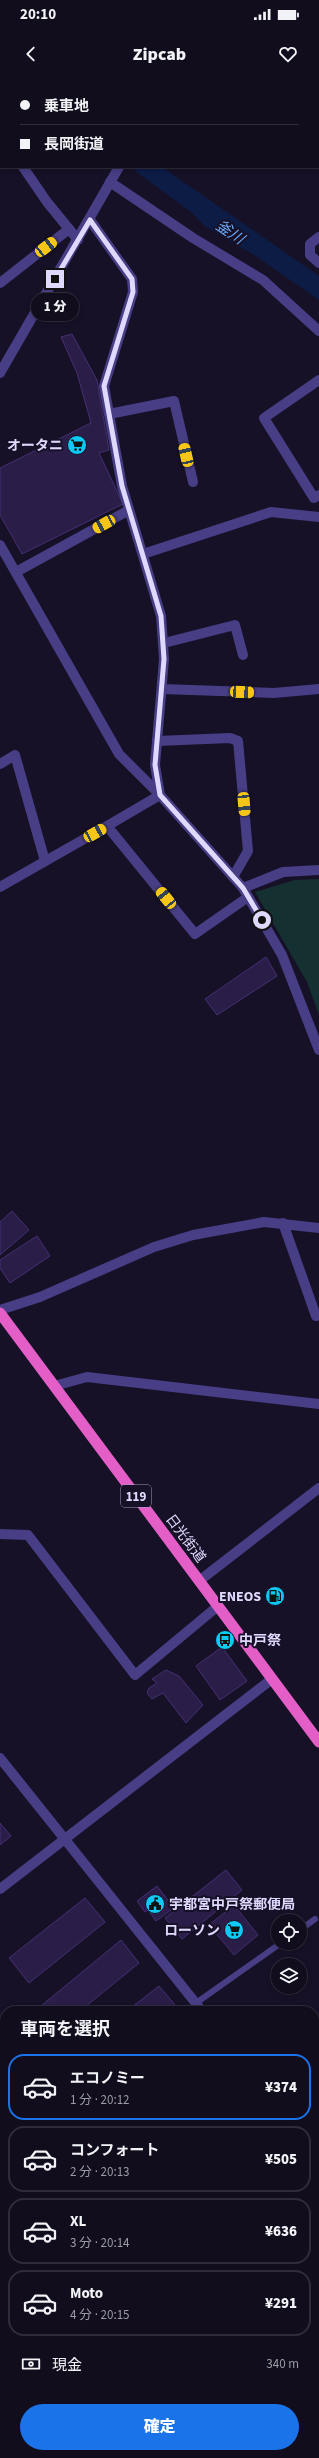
<!DOCTYPE html>
<html lang="ja">
<head>
<meta charset="utf-8">
<style>
  :root { --surface:#110d1d; --page:#1a1626; --text:#f1f3f6; --muted:#9c9ca4; --line:#302d3b; --accent:#1a73e8 }
  body { margin:0; font-family:"Source Sans 3","Noto Sans JP",sans-serif; background:var(--page); color:var(--text); height:100vh; display:flex; flex-direction:column; font-size:15px; white-space:nowrap }
  * { box-sizing:border-box; margin:0 }
  p { font-size:13px; color:var(--muted) }
  .icon { flex:none; width:22px; height:22px; fill:none; stroke:currentColor; stroke-width:2; stroke-linecap:round; stroke-linejoin:round }
  .map { position:relative; flex:1; overflow:hidden }
  .drawer { position:absolute; left:0px; top:1926px; width:319px; height:452px; display:flex; flex-direction:column; background:var(--surface); border-radius:16px 16px 0 0; box-shadow:0 2px 6px #0003,0 0 0 1px var(--line) }
  .drawer>* { flex:none }
  .banner { position:absolute; left:0px; top:0px; width:319px; height:88px; box-shadow:0 2px 6px #0003,0 0 0 1px var(--line); display:grid; align-content:center; height:88px; padding:0 20px; background:var(--surface) }
  .buttons { position:absolute; left:271px; top:1834px; display:grid; gap:8px }
  .buttons a { display:grid; place-items:center; width:36px; height:36px; border-radius:50%; background:var(--surface); box-shadow:0 2px 6px #0003,0 0 0 1px var(--line); font-size:20px }
  .end { position:absolute; width:18px; height:18px; margin:-9px; border:5px solid #e0d9fe; background:#111; box-shadow:0 0 0 2px #111 }
  .from { border-radius:50% }
  .bubble { position:absolute; height:28px; border-radius:14px; background:var(--surface); box-shadow:0 2px 6px #0003,0 0 0 1px var(--line); font-size:13px; font-weight:800; line-height:28px; text-align:center }
  .car { position:absolute; width:12px; height:24px; margin:-12px -6px; border-radius:5px; box-shadow:0 0 3px 1px #0007; background:linear-gradient(#f5c518 24%,#345 0 40%,#f5c518 0 76%,#345 0 86%,#f5c518 0) }
  .banner b { display:flex; align-items:center; gap:14px; height:38px; font-size:15px }
  .banner b+b { border-top:1px solid var(--line) }
  .banner i { width:10px; height:10px; background:var(--text) }
  ul { padding:0; list-style:none }
  li { display:flex; align-items:center; gap:12px; height:66px; margin:0 8px 6px; padding:0 12px; border:2px solid var(--line); border-radius:16px }
  li div { flex:1 }
  li b { display:block; font-size:15px }
  li em { font-style:normal; font-weight:800 }
  li.active { border-color:var(--accent) }
  li>.icon { width:36px; height:36px; stroke-width:1.5 }
  h2 { padding:0 20px; font-size:18px; line-height:48px }
  .pay { display:flex; align-items:center; gap:10px; height:44px; padding:0 20px; font-size:15px }
  .pay p { margin-inline-start:auto }
  .primary-button { display:flex; gap:8px; margin-top:auto; padding:8px 20px }
  .primary-button a { flex:1; height:46px; border-radius:24px; background:var(--accent); color:#fff; font-size:16px; font-weight:800; line-height:46px; text-align:center }
  .status { display:flex; justify-content:space-between; align-items:center; height:28px; padding:0 20px; background:var(--surface); direction:ltr }
  .status svg { height:11px; fill:currentColor }
  header { display:flex; justify-content:space-between; align-items:center; height:52px; padding:0 20px; background:var(--surface); font-size:18px; font-weight:800 }
  .map>svg:first-child { display:block }
  .green { fill:#143031 }
  .water { fill:#0c1c45 }
  .building { fill:#2a1d48; stroke:#443073 }
  .lines { fill:none; stroke-linecap:round; stroke-linejoin:round }
  .service { stroke:#473e85; stroke-width:6 }
  .minor { stroke:#473e85; stroke-width:10 }
  .tertiary { stroke:#473e85; stroke-width:10 }
  .trunk { stroke:#e45ec8; stroke-width:11 }
  .route { stroke:#e0d9fe; stroke-width:5 }
  .labels { text-anchor:middle; stroke-width:4; stroke-linejoin:round; paint-order:stroke }
  .shield { fill:#171127; stroke:#a49dbe; stroke-width:1 }
  .shield-label { font-size:13px; font-weight:bold; fill:#e0d9fe }
  .poi-label { font-size:14px; font-weight:bold; fill:#e0d9fe; stroke:#171127; text-anchor:end }
  .street-label { font-size:14px; fill:#e0d9fe; stroke:#171127 }
  .water-label { font-size:15px; font-style:italic; fill:#6aaafa; stroke:#171127 }
</style>
</head>
<body>
<div class="status"><b>20:10</b><svg viewBox="0 0 49 12"><path d="M0 12V9h3v3zM5 12V6h3v6zM10 12V3h3v9zM15 12V0h3v12zM26 1h20v11H26zM47 4h2v5h-2z"/></svg></div>
<header><svg class="icon" aria-label="back" viewBox="0 0 24 24"><path d="M15 5l-7 7 7 7"/></svg>Zipcab<svg class="icon" aria-label="heart" viewBox="0 0 24 24"><path d="M12 20l-8-8c-3-5 5-10 8-4 3-6 11-1 8 4z"/></svg></header>
<div class="map">
<svg width="319" height="2378" viewBox="0 0 319 2378">
  <rect width="100%" height="100%" fill="#171127"/>
  <polygon class="green" points="319,799 319,935 307,902 255,812 295,800"/>
  <polygon class="water" points="137,87 162,87 319,196 319,220 254,175 206,147 191,132 135,91"/>
  <g class="building">
    <polygon points="72,254 97,300 109,370 99,373 123,424 22,474 0,435 0,388 91,343 77,293 61,257"/>
    <polygon points="266,877 277,896 217,935 205,919"/>
    <polygon points="12,1131 29,1150 0,1175 0,1142"/>
    <polygon points="37,1156 50,1176 10,1203 0,1188 0,1180"/>
    <polygon points="222,1567 247,1601 220,1620 196,1586"/>
    <polygon points="166,1590 179,1596 203,1625 186,1643 163,1613 152,1619 147,1613 149,1608 157,1603 152,1599"/>
    <polygon points="0,1743 11,1756 0,1765"/>
    <polygon points="226,1790 242,1810 182,1859 165,1838"/>
    <polygon points="157,1806 174,1828 156,1841 148,1830 145,1832 137,1821"/>
    <polygon points="85,1818 105,1842 29,1903 9,1878"/>
    <polygon points="234,1825 258,1855 234,1875 209,1845"/>
    <polygon points="121,1860 139,1883 80,1931 45,1931 41,1926"/>
    <polygon points="159,1906 175,1925 168,1931 127,1931"/>
    <polygon points="0,2032 5,2038 5,2064 0,2068"/>
    <polygon points="5,2107 5,2178 0,2182 0,2111"/>
    <polygon points="319,2255 319,2355 314,2359 314,2259"/>
    <polygon points="0,2257 2,2259 5,2257 5,2315 0,2319"/>
    <polygon points="5,2327 5,2373 68,2373 70,2375 67,2378 0,2378 0,2330"/>
    <polygon points="77,2373 93,2373 97,2378 80,2378"/>
    <polygon points="146,2373 198,2373 191,2378 140,2378"/>
  </g>
  <g class="lines">
    <g class="service">
      <polyline points="300,1850 315,1839"/>
      <polyline points="196,1923 281,1863"/>
      <polyline points="314,2009 319,2005"/>
    </g>
    <g class="minor">
      <polyline points="259,0 261,1"/>
      <polyline points="0,58 1,59"/>
      <polyline points="318,69 319,71"/>
      <polyline points="23,87 47,122 78,160"/>
      <polyline points="110,102 193,158 263,200 319,251"/>
      <polyline points="90,140 132,199 133,212 104,306 122,406 161,536 164,579 155,685 160,715 243,808 282,875 319,970"/>
      <polyline points="319,157 310,164 310,175 319,183"/>
      <polyline points="0,203 69,149"/>
      <polyline points="319,300 264,338 314,418 319,415"/>
      <polyline points="109,334 174,321 193,402"/>
      <polyline points="0,465 119,674 160,715 107,746 195,854 248,817"/>
      <polyline points="143,474 271,432 319,437"/>
      <polyline points="16,492 129,430"/>
      <polyline points="164,563 235,545 243,575"/>
      <polyline points="162,609 274,613 319,609"/>
      <polyline points="157,661 230,658 238,661 248,771 233,797"/>
      <polyline points="0,684 15,675 45,781"/>
      <polyline points="0,807 107,746"/>
      <polyline points="243,808 283,792 319,790"/>
      <polyline points="283,1143 316,1236"/>
      <polyline points="0,1230 40,1217 154,1167 193,1155 264,1142 319,1148"/>
      <polyline points="54,1306 87,1297 319,1324"/>
      <polyline points="0,1454 28,1455 135,1595 218,1526"/>
      <polyline points="199,1501 319,1408"/>
    </g>
    <g class="tertiary">
      <polyline points="169,1 169,0"/>
      <polyline points="0,293 119,87"/>
      <polyline points="0,1678 202,1931"/>
      <polyline points="0,1809 272,1599"/>
      <polyline points="314,2071 319,2077"/>
    </g>
    <polyline class="trunk" points="0,1233 319,1662"/>
  </g>
  <g class="lines">
    <polyline class="route" points="55,199 90,140 132,199 133,212 104,306 122,406 161,536 164,579 155,685 160,715 243,808 262,840"/>
  </g>
  <defs>
    <g id="supermarket-disc" transform="scale(1)"><circle r="9.5" fill="#0cc9f6" stroke="#171127"/><path d="M-6-5.5h2.5l.6 2H6L4.5 2H-2.5L-4.4-4H-6ZM-1.5 3.2a1.3 1.3 0 1 0 .1 0ZM3 3.2a1.3 1.3 0 1 0 .1 0Z" fill="#111"/></g>
    <g id="fuel-disc" transform="scale(1)"><circle r="9.5" fill="#0cc9f6" stroke="#171127"/><path d="M-5.5-6h7V0h2V4h1.3V-2.5L3-4.5l.8-.8L6-3V5H2.5V1h-1V6h-7ZM-4.2-4.7v3.2H.2V-4.7Z" fill="#111"/></g>
    <g id="bus-disc" transform="scale(1)"><circle r="9.5" fill="#0cc9f6" stroke="#171127"/><path d="M-5-6H5V4H4V6H2V4H-2V6H-4V4H-5ZM-3.5-4V0h7V-4ZM-3.5 1.2v1.5H-2V1.2ZM2 1.2v1.5H3.5V1.2Z" fill="#111"/></g>
    <g id="civic-disc" transform="scale(1)"><circle r="9.5" fill="#0cc9f6" stroke="#171127"/><path d="M-.6-6.5H3V-4.5H.6V-3L4-1V1h2V6H-6V1h2V-1L-.6-3ZM-1.2 2.5V6h2.4V2.5Z" fill="#111"/></g>
  </defs>
  <g fill-rule="evenodd">
    <use href="#supermarket-disc" x="77" y="365"/>
    <use href="#fuel-disc" x="275" y="1516"/>
    <use href="#bus-disc" x="225" y="1560"/>
    <use href="#civic-disc" x="155" y="1824"/>
    <use href="#supermarket-disc" x="234" y="1850"/>
  </g>
  <g class="labels">
    <rect class="shield" x="121" y="1405" width="30" height="22" rx="3"/>
    <g class="shield-label">
      <text x="136" y="1421">119</text>
    </g>
    <g class="poi-label">
      <text x="63" y="370">オータニ</text>
      <text x="261" y="1521">ENEOS</text>
      <text x="239" y="1565" text-anchor="start">中戸祭</text>
      <text x="169" y="1829" text-anchor="start">宇都宮中戸祭郵便局</text>
      <text x="220" y="1855">ローソン</text>
    </g>
    <g class="street-label">
      <text transform="translate(186 1458) rotate(53)" y="5">日光街道</text>
    </g>
    <g class="water-label">
      <text transform="translate(230 152) rotate(34)" y="5">釜川</text>
    </g>
  </g>
</svg>
<div class="buttons">
<a><svg class="icon" aria-label="locate" viewBox="0 0 24 24"><circle cx="12" cy="12" r="6"/><path d="M12 2v4M12 18v4M2 12h4M18 12h4"/></svg></a>
<a><svg class="icon" aria-label="layers" viewBox="0 0 24 24"><path d="M12 4l9 5-9 5-9-5zM3 14l9 5 9-5"/></svg></a>
</div>
<i class="end from" style="left:262px;top:840px"></i>
<i class="end" style="left:55px;top:199px"></i>
<div class="bubble" style="left:31px;top:213px;width:48px">1 分</div>
<i class="car" style="left:46px;top:167px;rotate:52deg"></i>
<i class="car" style="left:186px;top:375px;rotate:347deg"></i>
<i class="car" style="left:104px;top:444px;rotate:241deg"></i>
<i class="car" style="left:242px;top:612px;rotate:93deg"></i>
<i class="car" style="left:244px;top:724px;rotate:175deg"></i>
<i class="car" style="left:95px;top:753px;rotate:61deg"></i>
<i class="car" style="left:166px;top:818px;rotate:321deg"></i>
<div class="banner">
<b><i class="from"></i>乗車地</b>
<b><i></i>長岡街道</b>
</div>
<section class="drawer">
<h2>車両を選択</h2>
<ul>
<li class="active"><svg class="icon" aria-label="car" viewBox="0 0 24 24"><path d="M5 17H2v-5l4-1 3-4h7l3 4 3 1v5h-3M9 17h6M6 11h13"/><circle cx="7" cy="17" r="2"/><circle cx="17" cy="17" r="2"/></svg><div><b>エコノミー</b><p>1 分 · 20:12</p></div><em>¥374</em></li>
<li><svg class="icon" aria-label="car" viewBox="0 0 24 24"><path d="M5 17H2v-5l4-1 3-4h7l3 4 3 1v5h-3M9 17h6M6 11h13"/><circle cx="7" cy="17" r="2"/><circle cx="17" cy="17" r="2"/></svg><div><b>コンフォート</b><p>2 分 · 20:13</p></div><em>¥505</em></li>
<li><svg class="icon" aria-label="car" viewBox="0 0 24 24"><path d="M5 17H2v-5l4-1 3-4h7l3 4 3 1v5h-3M9 17h6M6 11h13"/><circle cx="7" cy="17" r="2"/><circle cx="17" cy="17" r="2"/></svg><div><b>XL</b><p>3 分 · 20:14</p></div><em>¥636</em></li>
<li><svg class="icon" aria-label="car" viewBox="0 0 24 24"><path d="M5 17H2v-5l4-1 3-4h7l3 4 3 1v5h-3M9 17h6M6 11h13"/><circle cx="7" cy="17" r="2"/><circle cx="17" cy="17" r="2"/></svg><div><b>Moto</b><p>4 分 · 20:15</p></div><em>¥291</em></li>
</ul>
<div class="pay"><svg class="icon" aria-label="cash" viewBox="0 0 24 24"><path d="M3 7h18v10H3z"/><circle cx="12" cy="12" r="2"/></svg>現金<p>340 m</p></div>
<div class="primary-button"><a>確定</a></div>
</section>
</div>
</body>
</html>
